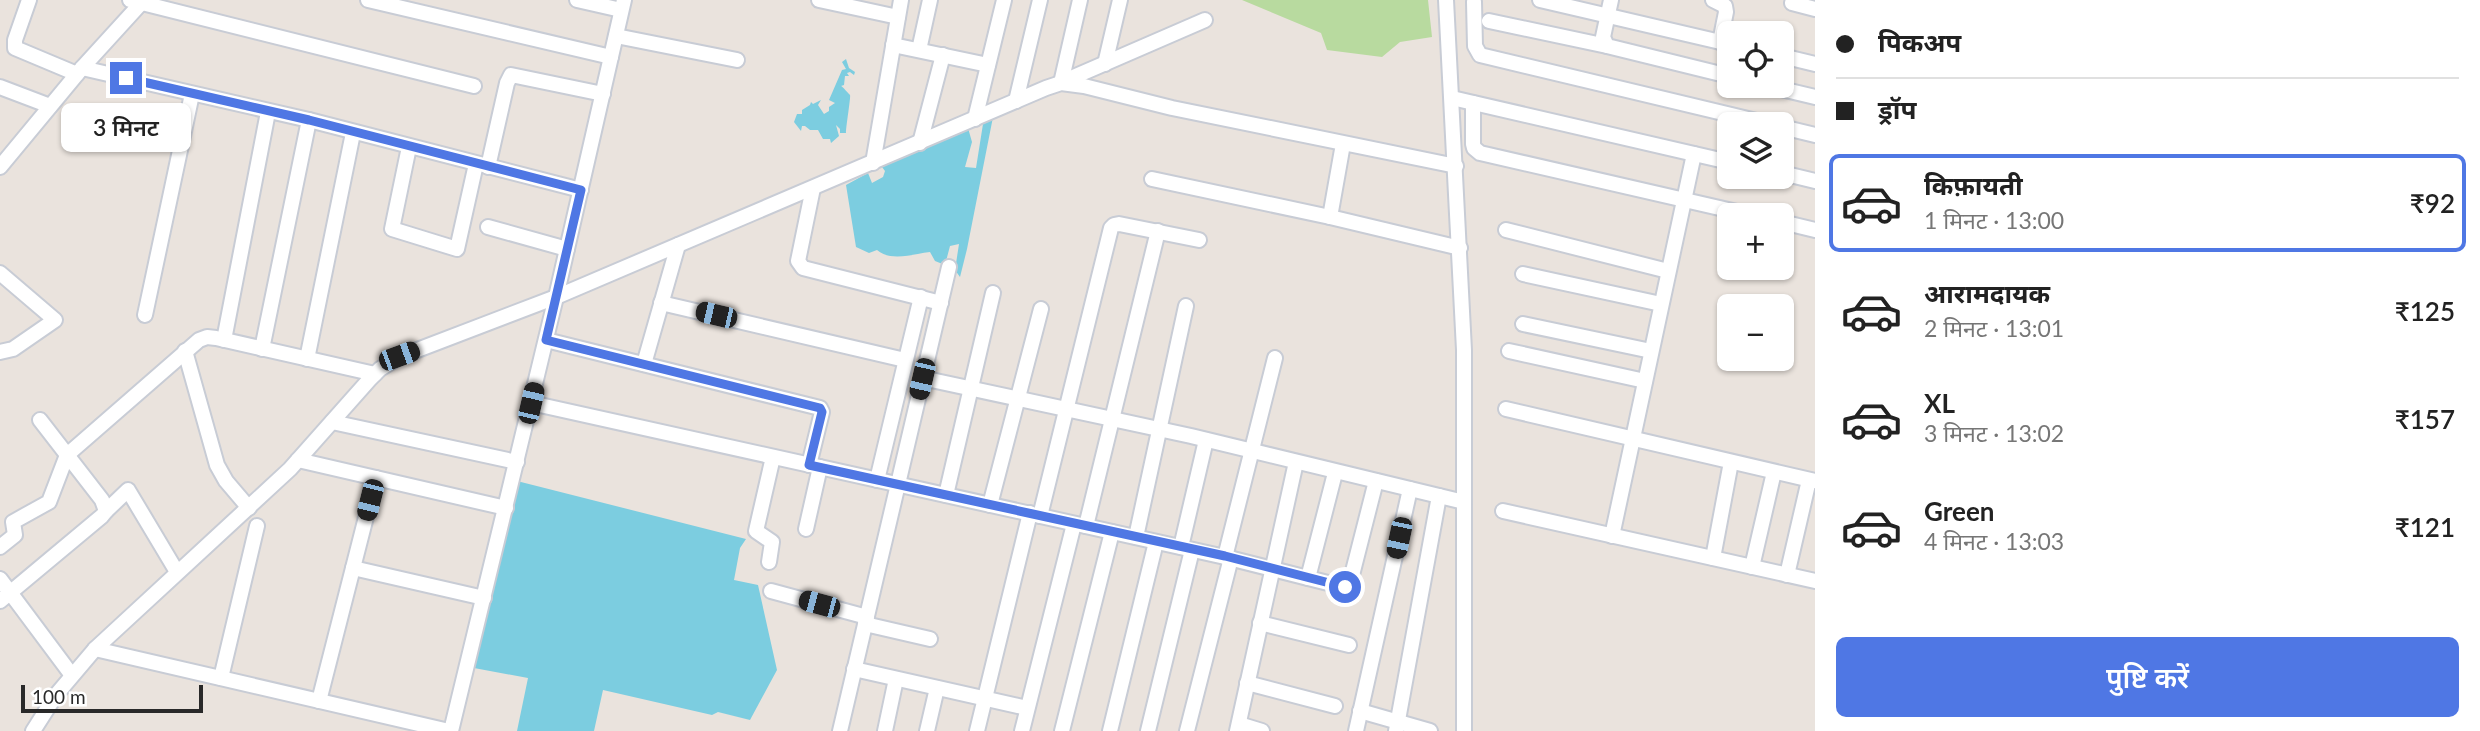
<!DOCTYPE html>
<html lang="hi">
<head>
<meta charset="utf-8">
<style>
  :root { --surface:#fff; --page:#f2f2f2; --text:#222; --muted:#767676; --line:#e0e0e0; --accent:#4f77e4 }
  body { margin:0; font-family:Lato,"Noto Sans Devanagari",sans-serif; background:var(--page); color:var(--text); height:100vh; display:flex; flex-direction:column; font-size:26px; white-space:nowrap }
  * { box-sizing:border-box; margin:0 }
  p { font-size:23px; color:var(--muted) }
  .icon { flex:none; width:38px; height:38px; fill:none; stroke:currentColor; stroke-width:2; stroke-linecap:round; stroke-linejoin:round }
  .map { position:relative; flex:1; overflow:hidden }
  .details { display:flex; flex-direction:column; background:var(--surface); width:665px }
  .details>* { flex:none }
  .banner { display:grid; align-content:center; height:154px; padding:0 21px; background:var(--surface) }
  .buttons { position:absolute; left:1717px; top:21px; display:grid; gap:14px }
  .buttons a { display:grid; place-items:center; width:77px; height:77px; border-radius:10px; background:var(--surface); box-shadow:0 2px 5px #0004; font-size:35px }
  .scale { position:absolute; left:21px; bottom:18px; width:182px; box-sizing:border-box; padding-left:7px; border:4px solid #292929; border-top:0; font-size:19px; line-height:24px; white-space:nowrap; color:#292929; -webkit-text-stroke:5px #fff; paint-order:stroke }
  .end { position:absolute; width:32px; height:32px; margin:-16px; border:9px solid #4f77e4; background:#fff; box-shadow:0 0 0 4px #fff }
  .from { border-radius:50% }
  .bubble { position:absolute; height:49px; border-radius:10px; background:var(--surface); box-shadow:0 2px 5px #0004; font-size:23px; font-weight:600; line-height:49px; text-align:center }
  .car { position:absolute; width:21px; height:42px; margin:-21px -10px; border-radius:9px; box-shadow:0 0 5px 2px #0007; background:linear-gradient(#222 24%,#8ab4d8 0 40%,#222 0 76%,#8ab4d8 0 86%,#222 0) }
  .banner b { display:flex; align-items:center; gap:24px; height:66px; font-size:26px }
  .banner b+b { border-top:2px solid var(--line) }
  .banner i { width:18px; height:18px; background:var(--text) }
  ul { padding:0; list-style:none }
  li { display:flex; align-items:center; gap:21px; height:98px; margin:0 14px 10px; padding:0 7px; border:4px solid transparent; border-radius:10px }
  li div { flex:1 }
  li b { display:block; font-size:26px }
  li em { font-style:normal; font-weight:600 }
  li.active { border-color:var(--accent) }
  li>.icon { width:63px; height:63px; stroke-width:1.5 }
  .button { display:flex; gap:14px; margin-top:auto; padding:14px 21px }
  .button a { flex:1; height:80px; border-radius:10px; background:var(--accent); color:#fff; font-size:28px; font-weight:600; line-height:80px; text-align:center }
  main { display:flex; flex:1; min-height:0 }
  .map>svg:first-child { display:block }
  .green { fill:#b8da9f }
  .water { fill:#7ccde0 }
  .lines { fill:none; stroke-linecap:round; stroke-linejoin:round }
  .minor-casing { stroke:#c8ccd5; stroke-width:18 }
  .minor { stroke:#fff; stroke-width:14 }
  .route { stroke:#4f77e4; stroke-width:9 }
</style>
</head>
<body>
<main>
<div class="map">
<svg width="1815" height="731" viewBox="0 0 1815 731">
  <rect width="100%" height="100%" fill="#eae3dd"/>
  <polygon class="green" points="1242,0 1428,0 1432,37 1400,42 1382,57 1327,50 1321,33"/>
  <g class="water">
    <path d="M846,59L849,68L855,72L854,75L850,72L847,73L849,76H845L844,85L841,86C842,86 849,94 850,95C851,97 846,126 846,133H840V129L836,125L839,136L831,143L830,139H823L818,130H810L805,126H802L801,131L794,122L797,114H802V110L810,105L811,102L813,104L821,100L818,105L824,114L829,111V107L835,103L829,100L842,70L846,69L842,62Z"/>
    <path d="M993,117L967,249L960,277L955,270L959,244L950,246L945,265L935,261L930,252C913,254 891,262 877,250L869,253L856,247L846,185L868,173L872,183L883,177L885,171L882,167L968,128L972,142L965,167L976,168L983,124Z"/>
    <polygon points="517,481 746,539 740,548 734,580 758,585 777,670 750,720 718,712 712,715 603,690 594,731 517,731 528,678 474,668"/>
  </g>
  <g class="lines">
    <g class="minor-casing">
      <g id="minor">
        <polyline points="29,0 15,40 15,48 77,74"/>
        <polyline points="130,0 474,86"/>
        <polyline points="368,0 611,57"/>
        <polyline points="577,0 621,10"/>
        <polyline points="819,0 898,17"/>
        <polyline points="1446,0 1464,350 1464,731"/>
        <polyline points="1540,0 1729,44"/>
        <polyline points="1611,0 1603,37 1607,46 1729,76"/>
        <polyline points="1713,0 1725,6 1726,12 1720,42"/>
        <polyline points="1793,0 1792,3 1815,9"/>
        <polyline points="1474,2 1475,46 1480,55 1769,124"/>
        <polyline points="1489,21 1607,46"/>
        <polyline points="616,36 737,60"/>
        <polyline points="893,45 988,65"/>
        <polyline points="919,50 930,0"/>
        <polyline points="1782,56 1815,64"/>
        <polyline points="1105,64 1120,0"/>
        <polyline points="82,68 309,120 581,190"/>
        <polyline points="1062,82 1205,20"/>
        <polyline points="1061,83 1080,0"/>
        <polyline points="1769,86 1815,97"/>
        <polyline points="0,87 50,106"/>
        <polyline points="1452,98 1729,162"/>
        <polyline points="1016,101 1040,0"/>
        <polyline points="1473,103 1473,144 1474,148 1480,153 1750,215"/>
        <polyline points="975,119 1004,0"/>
        <polyline points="1782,127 1815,135"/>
        <polyline points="920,143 943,55"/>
        <polyline points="409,147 392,229 457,249 476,164"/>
        <polyline points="873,163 901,0"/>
        <polyline points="0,167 82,68 144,0"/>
        <polyline points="488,167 507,83 511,75 603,94"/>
        <polyline points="1782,173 1815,181"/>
        <polyline points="1152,179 1330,217 1460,248"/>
        <polyline points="813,188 798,261 803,268 941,303"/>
        <polyline points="1330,217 1343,144"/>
        <polyline points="1782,222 1815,230"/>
        <polyline points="488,227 567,249"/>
        <polyline points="1506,230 1668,271"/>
        <polyline points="0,273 55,320 13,349 0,352"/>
        <polyline points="1523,274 1661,304"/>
        <polyline points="661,303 905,360"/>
        <polyline points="145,315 192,94"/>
        <polyline points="1523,324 1651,351"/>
        <polyline points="224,340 268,112"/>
        <polyline points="546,340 820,408 822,412 809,465"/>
        <polyline points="262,349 309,120"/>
        <polyline points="185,351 217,465 226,481 249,508"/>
        <polyline points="1509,351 1645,381"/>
        <polyline points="307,359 353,133"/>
        <polyline points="644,364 678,245"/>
        <polyline points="922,378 1191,436 1464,502"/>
        <polyline points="531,403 1225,557 1308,578 1335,473"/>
        <polyline points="1506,409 1815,481"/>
        <polyline points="332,422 517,462"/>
        <polyline points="298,460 506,508"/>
        <polyline points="877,480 921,297"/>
        <polyline points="946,495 993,293"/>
        <polyline points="990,505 1041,309"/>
        <polyline points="106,511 128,490 177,572"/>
        <polyline points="1503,511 1815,581"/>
        <polyline points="1040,516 1111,228 1114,225 1119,224 1199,240"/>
        <polyline points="1086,526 1158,231"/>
        <polyline points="806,529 820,467"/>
        <polyline points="1612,536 1694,154"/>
        <polyline points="1136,537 1186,306"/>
        <polyline points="0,547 15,535 13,522 49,502 67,455 199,340 207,337 216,338 375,374"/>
        <polyline points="1181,547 1206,440"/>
        <polyline points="1225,557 1275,358"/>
        <polyline points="1713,558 1731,462"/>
        <polyline points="769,562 772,542 756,531 773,457"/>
        <polyline points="1752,567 1774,472"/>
        <polyline points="353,568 484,598"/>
        <polyline points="1787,575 1809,480"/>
        <polyline points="1308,578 1344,587 1350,583 1376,481"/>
        <polyline points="0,579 71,674"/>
        <polyline points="771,591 867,617"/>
        <polyline points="0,601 102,516 106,511 102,500 40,420"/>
        <polyline points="1260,623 1349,645"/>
        <polyline points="865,624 930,639"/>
        <polyline points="95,649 449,731"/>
        <polyline points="854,669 1027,708"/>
        <polyline points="221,678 257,526"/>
        <polyline points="1247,683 1335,706"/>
        <polyline points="319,701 376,478"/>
        <polyline points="1360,711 1430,731"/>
        <polyline points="1239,724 1262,731"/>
        <polyline points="33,731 56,695 95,649 290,469 369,380 380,369 399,357 556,297 1046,88 1061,83 1084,86 1172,108 1456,166"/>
        <polyline points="451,731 556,297 624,0"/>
        <polyline points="840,731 949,267"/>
        <polyline points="885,731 896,679"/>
        <polyline points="927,731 937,688"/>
        <polyline points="977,731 1030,513"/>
        <polyline points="1022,731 1074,524"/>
        <polyline points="1062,731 1112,532"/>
        <polyline points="1110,731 1156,542"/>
        <polyline points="1148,731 1192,550"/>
        <polyline points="1187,731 1231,558"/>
        <polyline points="1237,731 1296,462"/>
        <polyline points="1356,731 1410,489"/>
        <polyline points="1396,731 1439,496"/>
      </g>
    </g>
    <use href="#minor" class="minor"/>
  </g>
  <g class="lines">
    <polyline class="route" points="126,78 309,120 581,190 546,340 820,408 822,412 809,465 1225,556 1345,587"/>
  </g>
</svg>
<div class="buttons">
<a><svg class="icon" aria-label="locate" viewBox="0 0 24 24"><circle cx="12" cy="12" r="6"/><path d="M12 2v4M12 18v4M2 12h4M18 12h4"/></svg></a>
<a><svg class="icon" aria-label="layers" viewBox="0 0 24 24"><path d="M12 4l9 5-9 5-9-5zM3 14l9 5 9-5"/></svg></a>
<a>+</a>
<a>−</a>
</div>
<div class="scale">100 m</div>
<i class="end from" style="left:1345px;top:587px"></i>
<i class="end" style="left:126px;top:78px"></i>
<div class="bubble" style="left:61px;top:103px;width:130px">3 मिनट</div>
<i class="car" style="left:716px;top:315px;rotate:283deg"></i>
<i class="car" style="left:399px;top:356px;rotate:70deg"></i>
<i class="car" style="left:922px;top:379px;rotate:193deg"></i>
<i class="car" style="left:531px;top:403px;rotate:13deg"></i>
<i class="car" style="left:370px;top:500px;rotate:194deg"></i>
<i class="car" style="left:1399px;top:538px;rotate:192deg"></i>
<i class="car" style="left:819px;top:604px;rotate:285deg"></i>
</div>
<section class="details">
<div class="banner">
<b><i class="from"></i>पिकअप</b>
<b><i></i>ड्रॉप</b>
</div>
<ul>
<li class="active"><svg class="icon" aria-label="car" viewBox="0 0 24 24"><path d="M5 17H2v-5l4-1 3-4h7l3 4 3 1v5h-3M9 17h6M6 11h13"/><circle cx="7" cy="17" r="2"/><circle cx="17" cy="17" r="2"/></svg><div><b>किफ़ायती</b><p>1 मिनट · 13:00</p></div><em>₹92</em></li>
<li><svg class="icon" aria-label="car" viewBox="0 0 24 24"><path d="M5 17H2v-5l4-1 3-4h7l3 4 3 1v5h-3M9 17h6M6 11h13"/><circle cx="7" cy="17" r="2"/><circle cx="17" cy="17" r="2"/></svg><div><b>आरामदायक</b><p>2 मिनट · 13:01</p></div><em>₹125</em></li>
<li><svg class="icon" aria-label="car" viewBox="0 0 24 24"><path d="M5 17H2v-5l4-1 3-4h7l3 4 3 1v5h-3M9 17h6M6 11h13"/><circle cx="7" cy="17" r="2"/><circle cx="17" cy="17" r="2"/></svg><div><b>XL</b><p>3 मिनट · 13:02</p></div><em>₹157</em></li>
<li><svg class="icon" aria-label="car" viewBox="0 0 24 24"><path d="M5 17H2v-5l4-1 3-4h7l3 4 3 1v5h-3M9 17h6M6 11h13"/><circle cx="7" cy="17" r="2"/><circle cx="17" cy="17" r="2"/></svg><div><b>Green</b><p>4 मिनट · 13:03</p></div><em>₹121</em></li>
</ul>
<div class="button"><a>पुष्टि करें</a></div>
</section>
</main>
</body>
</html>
